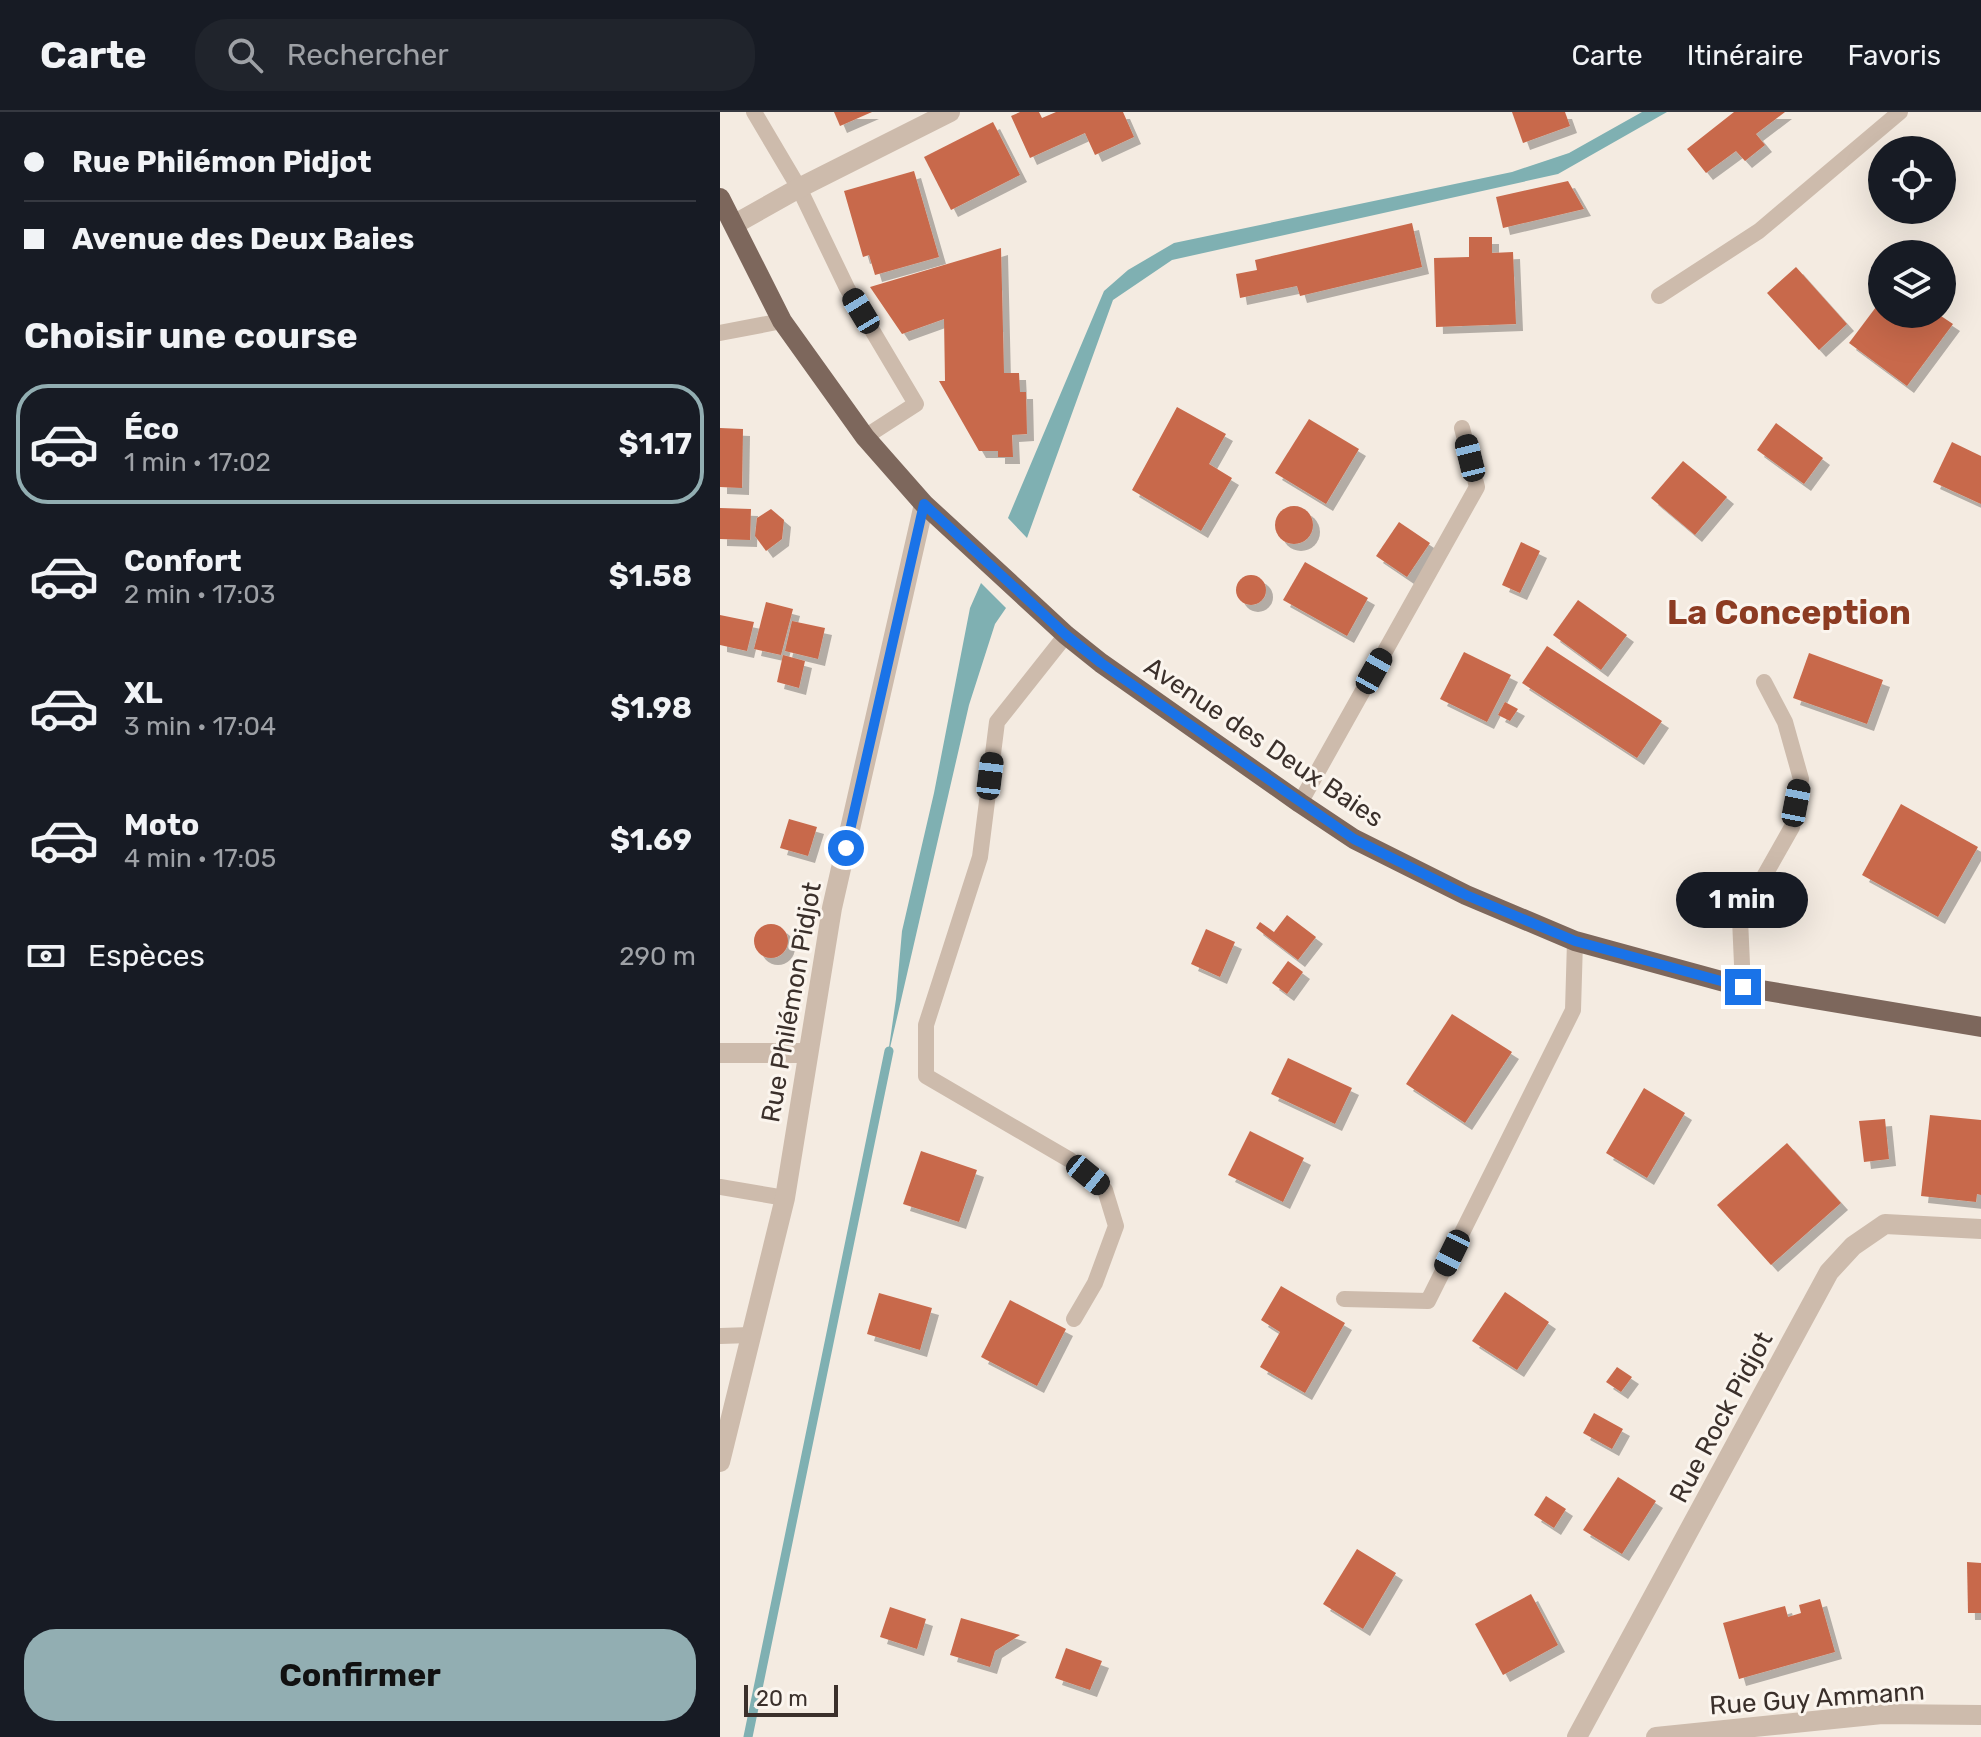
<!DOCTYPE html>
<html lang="fr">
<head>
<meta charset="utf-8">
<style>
  :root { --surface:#171b24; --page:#20242c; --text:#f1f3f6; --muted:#9ea1a6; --line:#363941; --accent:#92aeb2 }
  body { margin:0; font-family:Rubik,sans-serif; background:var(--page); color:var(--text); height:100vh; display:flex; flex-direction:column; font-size:30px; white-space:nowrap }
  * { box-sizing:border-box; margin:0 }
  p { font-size:26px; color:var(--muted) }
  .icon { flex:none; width:44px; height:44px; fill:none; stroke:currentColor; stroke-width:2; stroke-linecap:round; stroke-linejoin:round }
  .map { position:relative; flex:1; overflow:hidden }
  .drawer { display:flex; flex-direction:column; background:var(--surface); width:720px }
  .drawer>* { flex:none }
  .banner { display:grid; align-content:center; height:176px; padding:0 24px; background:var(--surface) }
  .buttons { position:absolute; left:1148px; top:24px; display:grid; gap:16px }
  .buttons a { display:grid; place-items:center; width:88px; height:88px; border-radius:50%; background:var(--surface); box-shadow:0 8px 32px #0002; font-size:40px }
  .scale { position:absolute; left:24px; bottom:20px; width:94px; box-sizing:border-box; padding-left:8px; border:4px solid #3b302b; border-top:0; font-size:22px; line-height:28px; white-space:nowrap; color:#3b302b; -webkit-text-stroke:6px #fbf5ee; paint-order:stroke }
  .end { position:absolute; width:36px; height:36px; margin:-18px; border:10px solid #1a73e8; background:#fff; box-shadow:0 0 0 4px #fff }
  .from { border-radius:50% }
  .bubble { position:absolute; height:56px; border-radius:28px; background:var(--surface); box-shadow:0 8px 32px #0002; font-size:26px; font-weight:700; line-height:56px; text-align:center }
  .car { position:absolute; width:24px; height:48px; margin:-24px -12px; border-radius:10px; box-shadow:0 0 6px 2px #0007; background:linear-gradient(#222 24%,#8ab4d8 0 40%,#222 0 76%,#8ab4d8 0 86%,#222 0) }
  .banner b { display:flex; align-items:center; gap:28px; height:76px; font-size:30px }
  .banner b+b { border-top:2px solid var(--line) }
  .banner i { width:20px; height:20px; background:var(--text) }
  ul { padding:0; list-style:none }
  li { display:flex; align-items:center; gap:24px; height:120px; margin:0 16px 12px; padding:0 8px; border:4px solid transparent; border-radius:32px }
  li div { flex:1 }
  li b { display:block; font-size:30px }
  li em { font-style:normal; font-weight:700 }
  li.active { border-color:var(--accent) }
  li>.icon { width:72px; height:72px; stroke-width:1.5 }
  h2 { padding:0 24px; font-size:36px; line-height:96px }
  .pay { display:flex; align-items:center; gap:20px; height:88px; padding:0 24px; font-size:30px }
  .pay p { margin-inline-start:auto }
  .action { display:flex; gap:16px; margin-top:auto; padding:16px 24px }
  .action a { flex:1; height:92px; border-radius:32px; background:var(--accent); color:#111; font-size:32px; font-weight:700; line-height:92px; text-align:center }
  header { display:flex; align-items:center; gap:48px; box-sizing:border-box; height:112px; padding:0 40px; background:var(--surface); border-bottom:2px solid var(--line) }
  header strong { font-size:38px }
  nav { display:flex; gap:44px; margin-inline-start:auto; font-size:28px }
  .search { width:560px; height:72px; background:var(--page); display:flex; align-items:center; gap:20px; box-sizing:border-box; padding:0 28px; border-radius:32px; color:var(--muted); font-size:30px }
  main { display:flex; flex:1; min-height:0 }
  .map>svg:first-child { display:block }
  .water { fill:#7fb0b2 }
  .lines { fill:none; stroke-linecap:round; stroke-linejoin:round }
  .stream { stroke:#7fb0b2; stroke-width:9 }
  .building { fill:#c8694b; filter:url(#shadow) }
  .lane { stroke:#cdbbac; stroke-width:16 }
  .street { stroke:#cdbbac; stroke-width:20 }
  .primary { stroke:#7d675c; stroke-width:20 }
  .route { stroke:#1a73e8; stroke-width:10 }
  .labels { text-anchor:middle; stroke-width:6; stroke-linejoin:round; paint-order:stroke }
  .street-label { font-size:26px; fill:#3b302b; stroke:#fbf5ee }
  .district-label { font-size:34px; font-weight:bold; fill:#8c3b22; stroke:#fbf5ee }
</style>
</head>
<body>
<header>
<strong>Carte</strong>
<div class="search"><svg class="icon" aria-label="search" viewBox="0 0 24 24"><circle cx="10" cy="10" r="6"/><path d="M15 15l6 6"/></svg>Rechercher</div>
<nav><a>Carte</a><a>Itinéraire</a><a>Favoris</a></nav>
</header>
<main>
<section class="drawer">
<div class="banner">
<b><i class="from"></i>Rue Philémon Pidjot</b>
<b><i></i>Avenue des Deux Baies</b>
</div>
<h2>Choisir une course</h2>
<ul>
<li class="active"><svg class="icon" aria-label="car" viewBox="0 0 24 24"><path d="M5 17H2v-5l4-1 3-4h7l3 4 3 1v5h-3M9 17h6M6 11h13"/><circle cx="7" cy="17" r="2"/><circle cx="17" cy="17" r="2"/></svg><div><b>Éco</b><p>1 min · 17:02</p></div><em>$1.17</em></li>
<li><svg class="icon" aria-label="car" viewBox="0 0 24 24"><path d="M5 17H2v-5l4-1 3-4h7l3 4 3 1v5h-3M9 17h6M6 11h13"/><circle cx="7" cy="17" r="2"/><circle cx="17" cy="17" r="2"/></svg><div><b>Confort</b><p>2 min · 17:03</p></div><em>$1.58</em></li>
<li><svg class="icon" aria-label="car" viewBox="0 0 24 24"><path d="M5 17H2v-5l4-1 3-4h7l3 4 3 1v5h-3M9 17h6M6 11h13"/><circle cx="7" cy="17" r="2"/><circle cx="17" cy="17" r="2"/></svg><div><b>XL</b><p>3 min · 17:04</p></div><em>$1.98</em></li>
<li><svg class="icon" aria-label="car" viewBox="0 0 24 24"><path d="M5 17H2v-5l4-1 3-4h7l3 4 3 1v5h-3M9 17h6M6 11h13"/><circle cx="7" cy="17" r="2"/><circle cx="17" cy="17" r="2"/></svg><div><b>Moto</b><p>4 min · 17:05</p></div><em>$1.69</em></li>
</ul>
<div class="pay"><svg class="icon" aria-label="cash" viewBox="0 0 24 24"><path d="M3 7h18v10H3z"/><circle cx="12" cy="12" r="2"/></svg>Espèces<p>290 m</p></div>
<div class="action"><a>Confirmer</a></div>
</section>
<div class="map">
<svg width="1261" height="1625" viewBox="0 0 1261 1625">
  <defs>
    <filter id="shadow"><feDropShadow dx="7" dy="7" stdDeviation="0" flood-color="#0004"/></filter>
  </defs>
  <rect width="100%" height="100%" fill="#f4ebe1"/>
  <g class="water">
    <polygon points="922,0 947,0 838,62 452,148 393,188 307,426 288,406 384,179 408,158 454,131 792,60 849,41"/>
    <polygon points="261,471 286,496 275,512 249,593 167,949 176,887 182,819 214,681 250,496"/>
  </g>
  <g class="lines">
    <polyline class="stream" points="28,1625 169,939"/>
  </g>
  <g class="building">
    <polygon points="114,0 152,0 120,14"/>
    <polygon points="300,0 319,0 322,6 336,0 403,0 414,25 375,43 365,21 310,46 291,4"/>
    <polygon points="792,0 845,0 850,14 803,31"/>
    <polygon points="1014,0 1065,0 1036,22 1045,33 1025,49 1016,39 986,61 967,37"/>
    <polygon points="273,10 300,63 231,98 204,45"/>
    <polygon points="194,59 219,145 155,163 149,143 143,145 124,79"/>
    <polygon points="848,69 864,97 783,116 776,85"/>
    <polygon points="692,111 702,155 580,184 577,174 520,186 516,162 537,158 535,148"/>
    <polygon points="749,125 772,125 772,141 793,140 796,212 716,215 714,146 749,145"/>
    <polygon points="281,136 284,261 299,261 300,280 306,280 307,322 292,323 293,345 278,345 278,339 259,339 219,269 225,269 224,207 182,222 150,175"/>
    <polygon points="1076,155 1127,212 1099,238 1047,181"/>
    <polygon points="1162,187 1162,202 1218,202 1233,212 1187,274 1129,231"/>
    <polygon points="457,295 506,322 489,352 512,366 481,419 412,378"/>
    <polygon points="589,307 639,337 606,392 555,361"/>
    <polygon points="1056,311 1103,346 1084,372 1037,338"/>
    <polygon points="0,316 23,317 22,376 0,375"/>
    <polygon points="1232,330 1261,344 1261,392 1213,370"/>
    <polygon points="963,349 1007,385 975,423 931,386"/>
    <circle cx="574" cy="413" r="19"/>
    <polygon points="0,396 31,397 30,428 0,427"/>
    <polygon points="51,397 64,408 62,427 46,439 35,424 37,406"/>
    <polygon points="679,410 710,431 687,465 656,444"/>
    <polygon points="801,430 820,439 800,481 782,473"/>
    <polygon points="585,450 648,486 627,524 563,488"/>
    <circle cx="531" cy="478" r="15"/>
    <polygon points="858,488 907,523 881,558 833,523"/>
    <polygon points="46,490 73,497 61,543 34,537"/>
    <polygon points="0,503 34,510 27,539 0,533"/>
    <polygon points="72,509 105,516 98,547 65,539"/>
    <polygon points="827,534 942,609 917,646 802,571"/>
    <polygon points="744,540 791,563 767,610 720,587"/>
    <polygon points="1089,541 1163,568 1147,612 1073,586"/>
    <polygon points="63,543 85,549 79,576 57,570"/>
    <polygon points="785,590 798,597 790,609 778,603"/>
    <polygon points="1181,692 1258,735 1218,805 1142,763"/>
    <polygon points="69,707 97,715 88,744 60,736"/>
    <polygon points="567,803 596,825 578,848 536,816 540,810 554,820"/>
    <circle cx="51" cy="829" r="17"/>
    <polygon points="486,817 515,830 500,865 471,852"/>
    <polygon points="568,849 583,860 567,882 552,871"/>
    <polygon points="732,902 792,940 745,1011 686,972"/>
    <polygon points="568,946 632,976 615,1012 551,982"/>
    <polygon points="924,976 965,1001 927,1066 886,1041"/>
    <polygon points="1210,1003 1261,1008 1261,1083 1257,1082 1256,1090 1201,1084"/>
    <polygon points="1165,1007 1169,1047 1144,1050 1139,1009"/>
    <polygon points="530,1019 584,1046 563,1090 508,1063"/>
    <polygon points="1067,1031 1121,1091 1051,1153 997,1093"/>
    <polygon points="201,1039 257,1058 239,1110 183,1092"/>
    <polygon points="561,1174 625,1211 585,1281 540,1255 560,1220 541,1208"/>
    <polygon points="785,1180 829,1210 797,1258 752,1229"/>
    <polygon points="159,1181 212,1196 200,1238 147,1222"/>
    <polygon points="290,1188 346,1217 317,1274 261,1245"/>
    <polygon points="897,1255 912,1265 901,1280 886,1270"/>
    <polygon points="874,1301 903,1317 892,1337 863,1321"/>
    <polygon points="898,1365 936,1389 902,1442 863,1418"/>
    <polygon points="826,1384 846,1397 834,1416 814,1403"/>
    <polygon points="637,1437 676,1461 643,1517 603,1492"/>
    <polygon points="1247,1450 1261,1451 1261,1501 1248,1501"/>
    <polygon points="811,1482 838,1533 783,1563 755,1512"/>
    <polygon points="1100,1487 1115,1540 1019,1567 1003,1511 1065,1494 1068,1505 1081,1501 1079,1493"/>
    <polygon points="170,1495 206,1507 197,1537 160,1525"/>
    <polygon points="241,1506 300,1523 275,1539 270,1555 230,1543"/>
    <polygon points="346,1536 382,1549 370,1578 335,1566"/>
  </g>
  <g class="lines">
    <g class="lane">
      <polyline points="34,0 79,76 127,176 196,292 145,325"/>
      <polyline points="939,184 1039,119 1180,0"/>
      <polyline points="0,221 62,209"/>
      <polyline points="346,523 277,610 260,745 206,913 206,964 350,1048 385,1078 396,1114 375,1171 354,1207"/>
      <polyline points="580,691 757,375 742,316"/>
      <polyline points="1023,875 1020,807 1072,715 1081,667 1065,610 1044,570"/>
      <polyline points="0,1075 65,1086"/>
      <polyline points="624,1187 708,1189 853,898 855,829"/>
      <polyline points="0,1224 31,1223"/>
    </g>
    <g class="street">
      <polyline points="15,112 79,76 230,0"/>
      <polyline points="0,941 87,941"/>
      <polyline points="0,1350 65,1086 112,796 204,392"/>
      <polyline points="857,1625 1109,1160 1133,1134 1165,1112 1261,1117"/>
      <polyline points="936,1625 1162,1602 1261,1603"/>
    </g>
    <polyline class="primary" points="0,86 62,209 145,325 204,392 346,523 381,551 580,691 634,727 746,783 855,829 1023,875 1261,915"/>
  </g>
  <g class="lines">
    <polyline class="route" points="126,736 204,392 346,523 381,551 634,727 746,783 855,829 1023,875"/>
  </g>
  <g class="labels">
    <g class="street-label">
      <text transform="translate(544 630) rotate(34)" y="9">Avenue des Deux Baies</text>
      <text transform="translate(71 890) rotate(-80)" y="9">Rue Philémon Pidjot</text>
      <text transform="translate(1001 1305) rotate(-62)" y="9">Rue Rock Pidjot</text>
      <text transform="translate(1097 1586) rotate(-4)" y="9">Rue Guy Ammann</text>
    </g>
    <g class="district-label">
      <text x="1069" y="512">La Conception</text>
    </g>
  </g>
</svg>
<div class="buttons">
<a><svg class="icon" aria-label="locate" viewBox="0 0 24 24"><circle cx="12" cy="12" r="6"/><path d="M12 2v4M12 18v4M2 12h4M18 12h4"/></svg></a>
<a><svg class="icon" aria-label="layers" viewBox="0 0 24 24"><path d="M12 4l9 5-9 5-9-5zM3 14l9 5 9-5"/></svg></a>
</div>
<div class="scale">20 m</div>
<i class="end from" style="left:126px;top:736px"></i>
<i class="end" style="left:1023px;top:875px"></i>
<div class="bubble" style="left:956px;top:760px;width:132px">1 min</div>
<i class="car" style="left:141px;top:199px;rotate:329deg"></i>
<i class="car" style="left:750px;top:346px;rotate:346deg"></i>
<i class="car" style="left:654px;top:559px;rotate:29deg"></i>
<i class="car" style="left:270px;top:664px;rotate:7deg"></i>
<i class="car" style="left:1076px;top:691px;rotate:11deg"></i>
<i class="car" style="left:368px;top:1063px;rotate:129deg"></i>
<i class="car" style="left:732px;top:1141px;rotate:206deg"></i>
</div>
</main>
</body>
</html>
